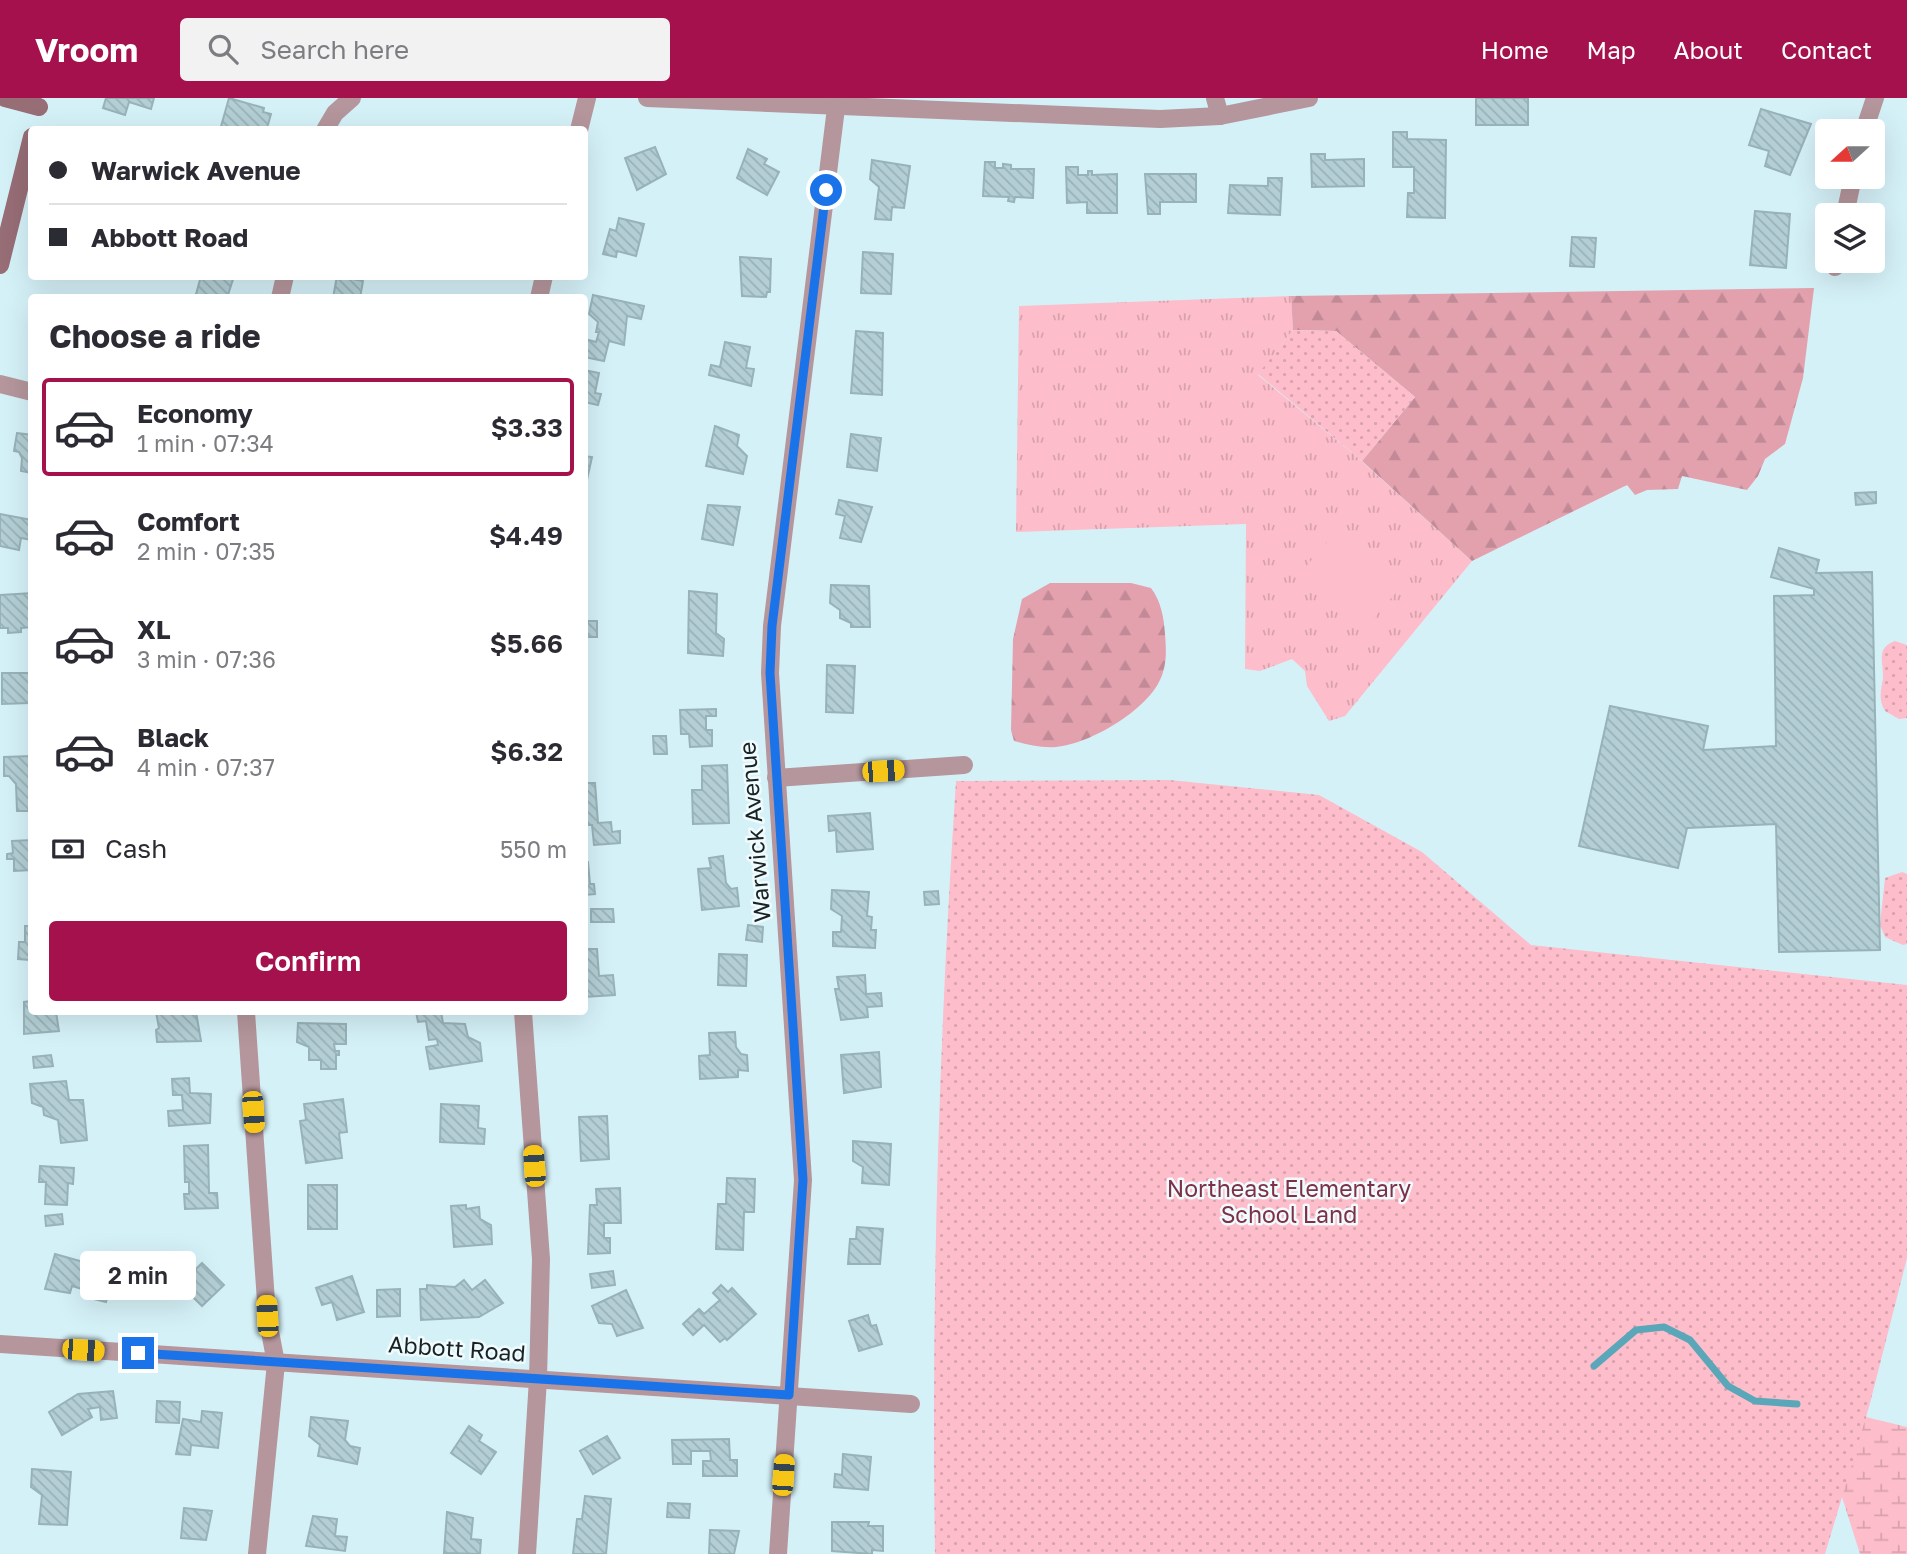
<!DOCTYPE html>
<html lang="en">
<head>
<meta charset="utf-8">
<style>
  :root { --surface:#fff; --page:#f2f2f3; --text:#2b2b33; --muted:#7c7c81; --line:#e1e1e2; --accent:#a5114c }
  body { margin:0; font-family:"Golos Text",sans-serif; background:var(--page); color:var(--text); height:100vh; display:flex; flex-direction:column; font-size:26px; white-space:nowrap }
  * { box-sizing:border-box; margin:0 }
  p { font-size:23px; color:var(--muted) }
  .icon { flex:none; width:38px; height:38px; fill:none; stroke:currentColor; stroke-width:2; stroke-linecap:round; stroke-linejoin:round }
  .map { position:relative; flex:1; overflow:hidden }
  .panel { position:absolute; left:28px; top:196px; width:560px; height:721px; display:flex; flex-direction:column; background:var(--surface); border-radius:7px; box-shadow:0 7px 28px #0002 }
  .panel>* { flex:none }
  .top-card { position:absolute; left:28px; top:28px; width:560px; height:154px; border-radius:7px; box-shadow:0 7px 28px #0002; display:grid; align-content:center; height:154px; padding:0 21px; background:var(--surface) }
  .needle { width:46px; rotate:249deg }
  .controls { position:absolute; left:1815px; top:21px; display:grid; gap:14px }
  .controls a { display:grid; place-items:center; width:70px; height:70px; border-radius:7px; background:var(--surface); box-shadow:0 7px 28px #0002; font-size:35px }
  .end { position:absolute; width:32px; height:32px; margin:-16px; border:9px solid #1a73e8; background:#fff; box-shadow:0 0 0 4px #fff }
  .from { border-radius:50% }
  .bubble { position:absolute; height:49px; border-radius:7px; background:var(--surface); box-shadow:0 7px 28px #0002; font-size:23px; font-weight:600; line-height:49px; text-align:center }
  .car { position:absolute; width:21px; height:42px; margin:-21px -10px; border-radius:9px; box-shadow:0 0 5px 2px #0007; background:linear-gradient(#f5c518 24%,#345 0 40%,#f5c518 0 76%,#345 0 86%,#f5c518 0) }
  .top-card b { display:flex; align-items:center; gap:24px; height:66px; font-size:26px }
  .top-card b+b { border-top:2px solid var(--line) }
  .top-card i { width:18px; height:18px; background:var(--text) }
  ul { padding:0; list-style:none }
  li { display:flex; align-items:center; gap:21px; height:98px; margin:0 14px 10px; padding:0 7px; border:4px solid transparent; border-radius:7px }
  li div { flex:1 }
  li b { display:block; font-size:26px }
  li em { font-style:normal; font-weight:600 }
  li.on { border-color:var(--accent) }
  li>.icon { width:63px; height:63px; stroke-width:1.5 }
  h2 { padding:0 21px; font-size:32px; line-height:84px }
  .pay { display:flex; align-items:center; gap:18px; height:77px; padding:0 21px; font-size:26px }
  .pay p { margin-inline-start:auto }
  .cta { display:flex; gap:14px; margin-top:auto; padding:14px 21px }
  .cta a { flex:1; height:80px; border-radius:7px; background:var(--accent); color:#fff; font-size:28px; font-weight:600; line-height:80px; text-align:center }
  header { display:flex; align-items:center; gap:42px; box-sizing:border-box; height:98px; padding:0 35px; background:var(--accent); color:#fff }
  header strong { font-size:33px }
  nav { display:flex; gap:38px; margin-inline-start:auto; font-size:24px }
  .search { width:490px; height:63px; background:var(--page); display:flex; align-items:center; gap:18px; box-sizing:border-box; padding:0 24px; border-radius:7px; color:var(--muted); font-size:26px }
  .map>svg:first-child { display:block }
  .grass { fill:url(#grass-tufts) }
  .forest { fill:url(#forest-firs) }
  .wetland { fill:url(#wetland-marsh) }
  .park { fill:url(#park-dots) }
  .garden { fill:#fdbdca }
  .lines { fill:none; stroke-linecap:round; stroke-linejoin:round }
  .stream { stroke:#59a7b8; stroke-width:7 }
  .building { fill:url(#building-back-hatch); stroke:#98b2b9; stroke-width:2 }
  .street { stroke:#b4969c; stroke-width:18 }
  .secondary { stroke:#976d76; stroke-width:18 }
  .route { stroke:#1a73e8; stroke-width:9 }
  .labels { text-anchor:middle; stroke-width:5; stroke-linejoin:round; paint-order:stroke }
  .street-label { font-size:23px; fill:#192326; stroke:#f0fbfe }
  .park-label { font-size:23px; fill:#7e3046; stroke:#f0fbfe }
</style>
</head>
<body>
<header>
<strong>Vroom</strong>
<div class="search"><svg class="icon" aria-label="search" viewBox="0 0 24 24"><circle cx="10" cy="10" r="6"/><path d="M15 15l6 6"/></svg>Search here</div>
<nav><a>Home</a><a>Map</a><a>About</a><a>Contact</a></nav>
</header>
<div class="map">
<svg width="1907" height="1456" viewBox="0 0 1907 1456">
  <defs>
    <pattern id="grass-tufts" width="24" height="20" patternUnits="userSpaceOnUse" patternTransform="scale(1.75)"><rect width="24" height="20" fill="#fdbdca"/><path d="M3 7l-1-3M5 7V3M7 7l1-3M15 17l-1-3M17 17v-4M19 17l1-3" fill="none" stroke="#d8a2ad"/></pattern>
    <pattern id="forest-firs" width="22" height="20" patternUnits="userSpaceOnUse" patternTransform="scale(1.75)"><rect width="22" height="20" fill="#e3a1ae"/><path d="M5 1l3.5 6h-7zM16 11l3.5 6h-7z" fill="#c28a96"/></pattern>
    <pattern id="wetland-marsh" width="20" height="14" patternUnits="userSpaceOnUse" patternTransform="scale(1.75)"><rect width="20" height="14" fill="#fdbdca"/><path d="M1 5h8M5 5V1M11 12h8M15 12V8" fill="none" stroke="#d8a2ad"/></pattern>
    <pattern id="park-dots" width="8" height="8" patternUnits="userSpaceOnUse" patternTransform="scale(1.75)"><rect width="8" height="8" fill="#fdbdca"/><path d="M2 2h.1M6 6h.1" fill="none" stroke="#d8a2ad" stroke-width="1.8" stroke-linecap="round"/></pattern>
    <pattern id="building-back-hatch" width="6" height="6" patternUnits="userSpaceOnUse" patternTransform="scale(1.75)"><rect width="6" height="6" fill="#b3cfd5"/><path d="M-1 5l2 2M0 0l6 6M5-1l2 2" fill="none" stroke="#99b1b7"/></pattern>
  </defs>
  <rect width="100%" height="100%" fill="#d5f1f8"/>
  <polygon class="grass" points="1291,198 1293,232 1258,277 1357,359 1472,463 1345,618 1329,623 1307,588 1305,573 1292,561 1260,573 1245,571 1246,426 1016,434 1019,208"/>
  <g class="forest">
    <polygon points="1814,190 1803,280 1785,346 1765,361 1758,378 1747,392 1682,378 1678,391 1647,392 1635,397 1627,387 1472,463 1362,363 1415,299 1336,233 1293,232 1291,198"/>
    <path d="M1050,485H1131L1151,490C1161,503 1164,520 1165,536C1166,548 1167,562 1163,574C1154,609 1091,646 1056,649C1041,650 1028,647 1014,643L1011,632L1013,541L1022,501Z"/>
  </g>
  <polygon class="wetland" points="1866,1319 1907,1329 1907,1456 1860,1456 1842,1399 1813,1361"/>
  <g class="park">
    <polygon points="1293,232 1336,233 1415,299 1362,363 1258,276"/>
    <path d="M1895,543L1907,547V620L1899,621L1885,613C1878,601 1881,593 1883,580C1884,564 1875,550 1895,543Z"/>
    <path d="M1169,682L1319,697L1422,754L1531,847L1907,887V1160L1869,1309L1825,1456H935C931,1198 939,941 956,683Z"/>
    <polygon points="1902,774 1907,776 1907,846 1903,847 1885,839 1880,827 1885,780"/>
  </g>
  <polygon class="garden" points="1335,435 1400,490 1366,529 1302,473"/>
  <g class="lines">
    <polyline class="stream" points="1594,1268 1636,1232 1664,1229 1690,1242 1728,1288 1755,1303 1797,1306"/>
  </g>
  <g class="building">
    <polygon points="106,0 154,0 151,11 129,4 125,17 103,10"/>
    <polygon points="229,0 264,10 263,14 271,16 267,30 273,32 220,32"/>
    <rect x="1476" y="0" width="52" height="27"/>
    <polygon points="1761,11 1811,26 1790,77 1765,68 1769,53 1749,47"/>
    <polygon points="1393,34 1407,34 1407,41 1446,42 1445,120 1407,119 1408,95 1414,95 1414,69 1393,69"/>
    <polygon points="655,49 666,76 637,92 625,60"/>
    <polygon points="748,51 767,61 764,66 779,74 767,97 737,80"/>
    <polygon points="1311,56 1325,56 1325,62 1364,61 1364,88 1312,89"/>
    <polygon points="872,62 910,68 904,110 892,109 891,122 875,121 879,89 870,81"/>
    <polygon points="985,64 995,64 995,70 1003,70 1003,66 1011,67 1011,71 1034,71 1033,100 1015,99 1014,104 1008,103 1009,99 983,98"/>
    <polygon points="1066,69 1078,69 1078,77 1088,77 1088,73 1092,73 1092,77 1117,76 1117,115 1087,115 1087,104 1067,105"/>
    <polygon points="1145,76 1196,76 1196,104 1160,104 1160,116 1148,116"/>
    <polygon points="1268,80 1282,80 1280,117 1228,115 1230,87 1268,88"/>
    <polygon points="1755,113 1790,116 1786,170 1750,167"/>
    <polygon points="619,120 644,126 636,158 617,153 616,159 603,156 610,131 616,133"/>
    <polygon points="1572,139 1596,140 1594,169 1570,168"/>
    <polygon points="863,154 893,156 891,196 861,195"/>
    <polygon points="740,159 771,161 770,194 767,194 766,199 742,198"/>
    <polygon points="201,178 234,178 227,200 195,200"/>
    <polygon points="337,178 363,183 360,200 333,200"/>
    <polygon points="593,197 644,208 641,221 627,218 624,247 609,243 604,263 584,259 585,241 596,244 599,234 596,234 598,224 589,216"/>
    <polygon points="856,233 883,235 882,297 851,295"/>
    <polygon points="725,244 750,249 746,270 754,271 751,288 709,277 711,267 720,269"/>
    <polygon points="584,272 599,275 595,295 601,296 598,307 584,304"/>
    <polygon points="715,328 739,337 737,348 747,358 743,376 706,368"/>
    <polygon points="17,335 32,337 32,375 21,373 22,360 19,354 14,353"/>
    <polygon points="851,336 881,340 877,373 847,369"/>
    <polygon points="584,358 592,359 584,395"/>
    <polygon points="1876,394 1876,405 1856,407 1855,395"/>
    <polygon points="839,402 872,409 861,444 840,440 845,418 836,416"/>
    <polygon points="708,407 740,409 733,447 702,441"/>
    <polygon points="0,416 32,422 32,442 21,440 19,452 0,448"/>
    <polygon points="1779,450 1819,462 1816,475 1872,474 1880,852 1779,854 1776,726 1687,730 1678,770 1579,748 1610,608 1708,628 1703,652 1776,648 1774,498 1814,497 1814,491 1771,479"/>
    <polygon points="831,487 869,488 870,529 851,529 851,525 840,520 840,512 830,505"/>
    <polygon points="689,493 717,496 716,535 724,541 723,558 688,555"/>
    <polygon points="32,495 32,529 21,530 21,534 8,535 8,530 0,530 0,497"/>
    <rect x="584" y="523" width="13" height="16"/>
    <polygon points="827,567 855,568 853,615 826,614"/>
    <polygon points="2,575 29,575 29,605 2,606"/>
    <polygon points="716,611 716,618 706,618 706,632 712,632 712,648 690,649 689,636 681,636 680,612"/>
    <polygon points="653,638 666,638 667,656 654,656"/>
    <polygon points="32,658 32,713 17,713 16,686 9,678 4,678 4,659"/>
    <polygon points="727,667 729,725 693,726 692,692 702,692 702,668"/>
    <polygon points="584,685 595,685 598,725 611,724 612,734 620,733 620,745 594,747 592,727 584,727"/>
    <polygon points="870,715 873,751 837,754 836,732 829,733 828,718"/>
    <polygon points="32,742 32,772 14,773 14,761 7,761 7,756 13,755 12,743"/>
    <polygon points="723,758 726,785 731,791 737,790 739,808 702,812 698,771 711,770 709,760"/>
    <polygon points="584,764 588,764 590,786 594,786 595,796 584,797"/>
    <polygon points="832,792 869,794 867,818 872,819 871,832 876,832 875,850 833,848 833,834 841,834 842,818 831,811"/>
    <polygon points="938,793 939,806 925,807 924,794"/>
    <polygon points="591,811 613,811 614,824 591,824"/>
    <polygon points="748,827 763,829 762,844 746,842"/>
    <polygon points="25,828 32,828 32,866 30,862 18,861 19,844 25,844"/>
    <polygon points="584,851 597,851 599,878 613,877 615,897 584,899"/>
    <polygon points="719,856 747,857 746,888 718,887"/>
    <polygon points="865,877 866,896 881,895 882,908 867,909 868,919 841,922 835,891 839,891 837,879"/>
    <polygon points="32,903 32,914 56,914 59,933 24,936 24,904"/>
    <polygon points="156,914 196,914 201,943 157,944 156,932 159,930"/>
    <polygon points="416,914 441,914 443,925 465,926 468,939 480,945 482,963 430,971 426,949 438,947 437,941 429,942 426,923 418,924"/>
    <polygon points="298,925 346,926 346,946 334,946 335,953 339,953 339,957 336,957 336,971 321,971 321,962 309,962 309,949 297,944"/>
    <polygon points="735,934 736,949 741,956 747,957 748,973 738,972 738,979 700,981 699,958 710,957 709,935"/>
    <polygon points="879,954 881,989 844,995 841,957"/>
    <polygon points="51,957 53,968 34,970 33,959"/>
    <polygon points="189,980 190,995 211,996 210,1025 169,1028 168,1013 183,1012 182,997 173,997 172,981"/>
    <polygon points="66,983 69,1002 83,1002 87,1042 61,1045 58,1022 44,1017 43,1009 32,1005 30,986"/>
    <polygon points="343,1001 347,1034 339,1035 342,1060 306,1065 300,1023 306,1022 304,1006"/>
    <polygon points="441,1006 479,1008 478,1030 485,1031 484,1046 440,1044"/>
    <polygon points="607,1018 609,1061 581,1063 579,1019"/>
    <polygon points="853,1043 891,1046 889,1087 862,1085 863,1069 853,1063"/>
    <polygon points="208,1047 209,1095 217,1095 218,1110 185,1111 184,1096 189,1096 189,1084 185,1084 184,1048"/>
    <polygon points="40,1068 74,1070 73,1086 68,1085 67,1107 45,1106 46,1084 39,1084"/>
    <polygon points="727,1080 755,1081 754,1114 744,1114 743,1152 716,1151 718,1106 726,1106"/>
    <rect x="308" y="1087" width="29" height="44"/>
    <polygon points="620,1090 621,1125 604,1125 604,1140 610,1140 610,1155 588,1156 590,1107 597,1107 596,1091"/>
    <polygon points="466,1107 466,1111 479,1109 480,1121 491,1127 492,1146 454,1149 451,1108"/>
    <polygon points="62,1116 63,1126 46,1128 45,1118"/>
    <polygon points="857,1129 883,1131 880,1166 848,1166 850,1141 856,1141"/>
    <polygon points="55,1156 94,1167 91,1178 112,1184 106,1204 90,1200 92,1194 72,1188 70,1195 45,1191"/>
    <polygon points="202,1165 224,1187 202,1208 175,1181 189,1167 194,1173"/>
    <polygon points="613,1173 615,1187 592,1190 590,1176"/>
    <polygon points="352,1178 364,1214 337,1222 332,1204 322,1207 316,1190"/>
    <polygon points="464,1182 472,1192 485,1182 503,1205 479,1219 421,1222 420,1191 427,1191 427,1187 455,1189"/>
    <polygon points="721,1187 728,1194 732,1190 756,1216 727,1242 725,1240 720,1244 704,1227 693,1237 683,1226 699,1211 704,1216 720,1202 713,1195"/>
    <polygon points="400,1191 400,1218 377,1219 377,1192"/>
    <polygon points="626,1192 643,1230 617,1238 612,1226 599,1225 592,1208"/>
    <polygon points="868,1217 871,1228 876,1227 882,1246 859,1253 849,1223"/>
    <polygon points="113,1293 117,1320 101,1322 100,1309 88,1311 92,1319 62,1337 49,1314 78,1296"/>
    <polygon points="157,1303 180,1304 179,1325 156,1324"/>
    <polygon points="202,1313 222,1315 218,1350 191,1347 190,1357 176,1356 183,1321 201,1324"/>
    <polygon points="311,1319 348,1323 345,1342 350,1348 360,1350 357,1366 318,1358 320,1347 309,1338"/>
    <polygon points="469,1328 482,1337 479,1343 496,1354 481,1376 451,1355"/>
    <polygon points="607,1338 620,1360 593,1376 580,1353"/>
    <polygon points="729,1341 730,1362 737,1362 737,1378 703,1378 703,1363 711,1363 710,1353 691,1353 691,1366 673,1366 672,1342"/>
    <polygon points="843,1356 871,1359 868,1392 834,1389 835,1376 842,1377"/>
    <polygon points="32,1371 71,1374 67,1427 39,1426 42,1397 31,1389"/>
    <polygon points="585,1398 611,1401 606,1456 573,1456 577,1421 582,1421"/>
    <polygon points="668,1405 690,1406 689,1420 667,1419"/>
    <polygon points="184,1410 212,1413 206,1442 181,1440"/>
    <polygon points="447,1414 473,1420 471,1441 481,1442 480,1456 444,1455"/>
    <polygon points="313,1418 337,1421 335,1438 347,1439 345,1453 306,1448"/>
    <polygon points="832,1424 869,1424 868,1428 883,1428 883,1453 872,1452 872,1456 832,1453"/>
    <polygon points="710,1432 739,1433 734,1456 709,1456"/>
  </g>
  <g class="lines">
    <g class="street">
      <polyline points="647,0 1160,21 1220,18 1309,0"/>
      <polyline points="1215,0 1220,18"/>
      <polyline points="325,32 335,15 352,0"/>
      <polyline points="579,32 587,0"/>
      <polyline points="1864,33 1875,0"/>
      <polyline points="1845,117 1853,79"/>
      <polyline points="1835,169 1836,163"/>
      <polyline points="280,200 285,178"/>
      <polyline points="539,200 544,178"/>
      <polyline points="0,286 32,294"/>
      <polyline points="776,680 964,667"/>
      <polyline points="246,914 267,1218 276,1265 257,1456"/>
      <polyline points="523,914 541,1161 538,1281 527,1456"/>
      <polyline points="0,1246 911,1306"/>
      <polyline points="778,1456 803,1082 770,575 772,528 836,10"/>
    </g>
    <g class="secondary">
      <polyline points="5,0 39,9"/>
      <polyline points="0,167 32,39"/>
    </g>
  </g>
  <g class="lines">
    <polyline class="route" points="138,1255 789,1297 803,1082 770,575 772,528 826,92"/>
  </g>
  <g class="labels">
    <g class="street-label">
      <text transform="translate(755 734) rotate(-95)" y="8">Warwick Avenue</text>
      <text transform="translate(457 1251) rotate(4)" y="8">Abbott Road</text>
    </g>
    <g class="park-label">
      <text x="1289" y="1099">Northeast Elementary<tspan x="1289" dy="26">School Land</tspan></text>
    </g>
  </g>
</svg>
<div class="controls">
<a><svg class="needle" viewBox="-14 -14 28 28"><path d="M0-13l5 13h-10z" fill="#e53935"/><path d="M0 13l5-13h-10z" fill="#7c7c81"/></svg></a>
<a><svg class="icon" aria-label="layers" viewBox="0 0 24 24"><path d="M12 4l9 5-9 5-9-5zM3 14l9 5 9-5"/></svg></a>
</div>
<i class="end from" style="left:826px;top:92px"></i>
<i class="end" style="left:138px;top:1255px"></i>
<div class="bubble" style="left:80px;top:1153px;width:116px">2 min</div>
<i class="car" style="left:883px;top:673px;rotate:86deg"></i>
<i class="car" style="left:253px;top:1014px;rotate:176deg"></i>
<i class="car" style="left:534px;top:1068px;rotate:356deg"></i>
<i class="car" style="left:267px;top:1218px;rotate:357deg"></i>
<i class="car" style="left:83px;top:1252px;rotate:94deg"></i>
<i class="car" style="left:783px;top:1377px;rotate:4deg"></i>
<div class="top-card">
<b><i class="from"></i>Warwick Avenue</b>
<b><i></i>Abbott Road</b>
</div>
<section class="panel">
<h2>Choose a ride</h2>
<ul>
<li class="on"><svg class="icon" aria-label="car" viewBox="0 0 24 24"><path d="M5 17H2v-5l4-1 3-4h7l3 4 3 1v5h-3M9 17h6M6 11h13"/><circle cx="7" cy="17" r="2"/><circle cx="17" cy="17" r="2"/></svg><div><b>Economy</b><p>1 min · 07:34</p></div><em>$3.33</em></li>
<li><svg class="icon" aria-label="car" viewBox="0 0 24 24"><path d="M5 17H2v-5l4-1 3-4h7l3 4 3 1v5h-3M9 17h6M6 11h13"/><circle cx="7" cy="17" r="2"/><circle cx="17" cy="17" r="2"/></svg><div><b>Comfort</b><p>2 min · 07:35</p></div><em>$4.49</em></li>
<li><svg class="icon" aria-label="car" viewBox="0 0 24 24"><path d="M5 17H2v-5l4-1 3-4h7l3 4 3 1v5h-3M9 17h6M6 11h13"/><circle cx="7" cy="17" r="2"/><circle cx="17" cy="17" r="2"/></svg><div><b>XL</b><p>3 min · 07:36</p></div><em>$5.66</em></li>
<li><svg class="icon" aria-label="car" viewBox="0 0 24 24"><path d="M5 17H2v-5l4-1 3-4h7l3 4 3 1v5h-3M9 17h6M6 11h13"/><circle cx="7" cy="17" r="2"/><circle cx="17" cy="17" r="2"/></svg><div><b>Black</b><p>4 min · 07:37</p></div><em>$6.32</em></li>
</ul>
<div class="pay"><svg class="icon" aria-label="cash" viewBox="0 0 24 24"><path d="M3 7h18v10H3z"/><circle cx="12" cy="12" r="2"/></svg>Cash<p>550 m</p></div>
<div class="cta"><a>Confirm</a></div>
</section>
</div>
</body>
</html>
